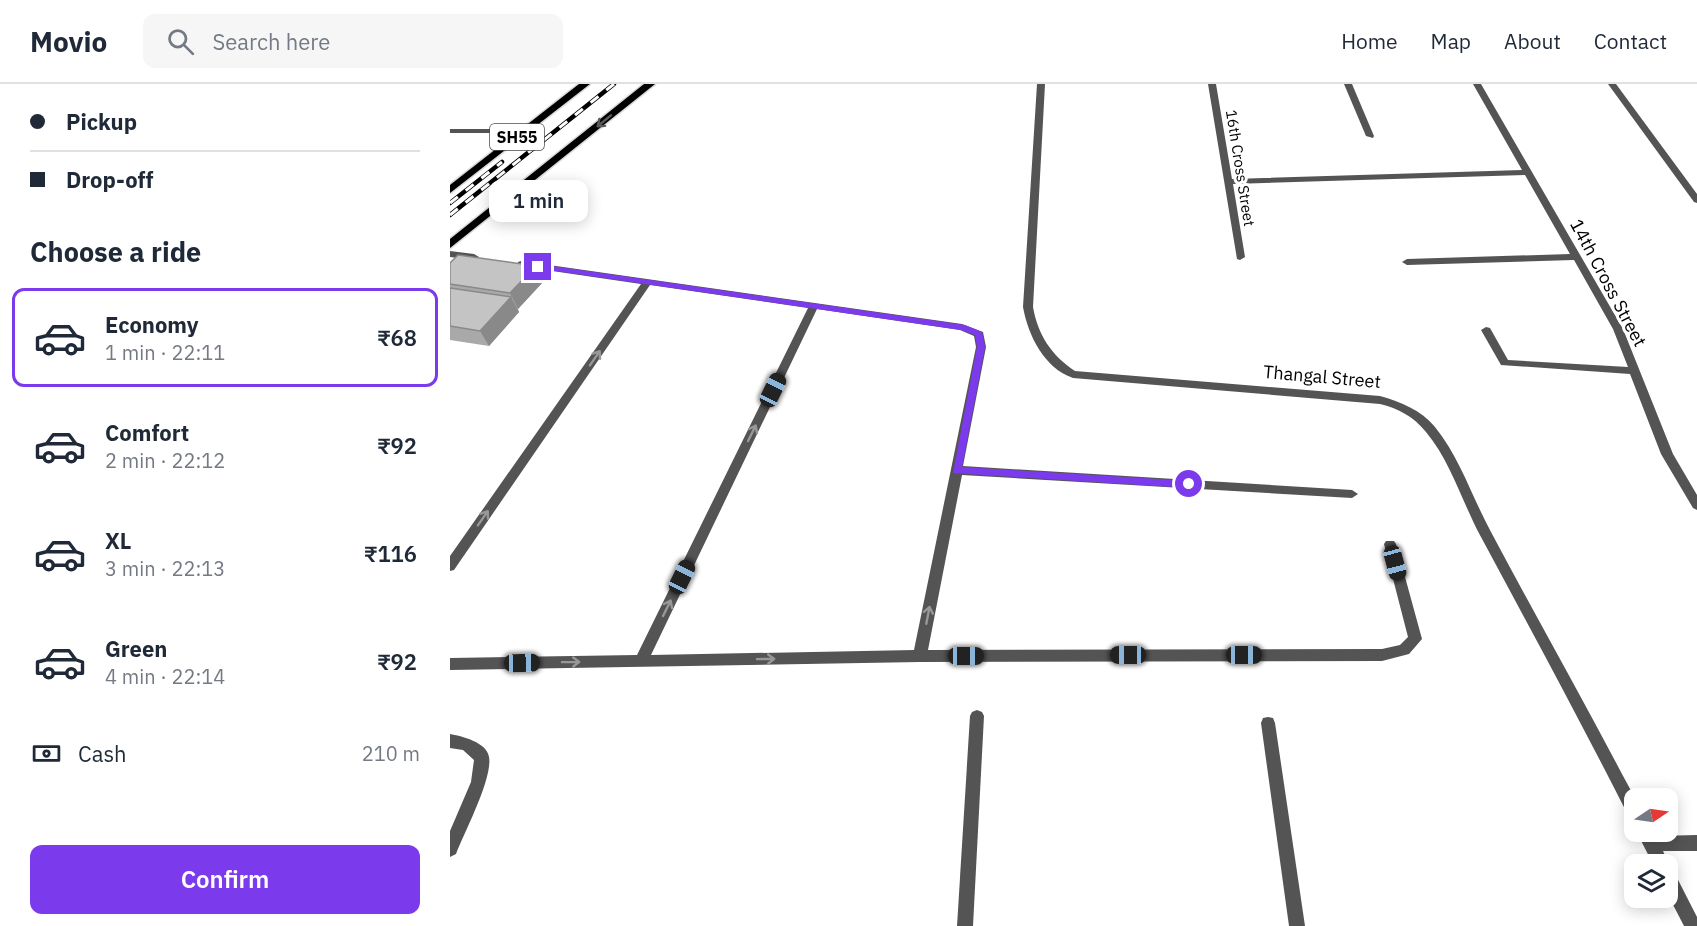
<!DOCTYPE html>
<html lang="en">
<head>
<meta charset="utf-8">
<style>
  :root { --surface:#fff; --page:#f6f6f7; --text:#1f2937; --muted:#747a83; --line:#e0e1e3; --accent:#7c3aed }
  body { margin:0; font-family:"IBM Plex Sans",sans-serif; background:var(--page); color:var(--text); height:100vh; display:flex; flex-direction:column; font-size:22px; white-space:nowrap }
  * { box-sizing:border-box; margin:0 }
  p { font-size:20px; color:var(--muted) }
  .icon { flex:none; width:33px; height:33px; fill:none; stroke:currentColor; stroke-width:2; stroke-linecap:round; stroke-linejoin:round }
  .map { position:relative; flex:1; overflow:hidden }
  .drawer { display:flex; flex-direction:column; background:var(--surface); width:450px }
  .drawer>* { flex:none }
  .banner { display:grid; align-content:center; height:132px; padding:0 30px; background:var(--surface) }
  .needle { width:39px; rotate:77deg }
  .tools { position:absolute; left:1174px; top:704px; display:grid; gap:12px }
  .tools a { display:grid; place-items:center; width:54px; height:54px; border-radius:12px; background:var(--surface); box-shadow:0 3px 15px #0003; font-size:30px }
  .end { position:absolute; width:27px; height:27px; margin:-14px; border:8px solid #7c3aed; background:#fff; box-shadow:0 0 0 3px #fff }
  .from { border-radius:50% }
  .bubble { position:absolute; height:42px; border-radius:12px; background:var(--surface); box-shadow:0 3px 15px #0003; font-size:20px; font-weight:600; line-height:42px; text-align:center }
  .car { position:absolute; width:18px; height:36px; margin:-18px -9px; border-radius:8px; box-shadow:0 0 4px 2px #0007; background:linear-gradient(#222 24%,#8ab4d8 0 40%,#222 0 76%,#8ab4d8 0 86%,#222 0) }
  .banner b { display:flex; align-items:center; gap:21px; height:57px; font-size:22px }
  .banner b+b { border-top:2px solid var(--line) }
  .banner i { width:15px; height:15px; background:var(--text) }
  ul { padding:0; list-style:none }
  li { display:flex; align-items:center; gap:18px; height:99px; margin:0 12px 9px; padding:0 18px; border:3px solid transparent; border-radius:12px }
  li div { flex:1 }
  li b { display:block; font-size:22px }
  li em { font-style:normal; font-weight:600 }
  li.on { border-color:var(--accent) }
  li>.icon { width:54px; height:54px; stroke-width:1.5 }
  h2 { padding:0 30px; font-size:27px; line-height:72px }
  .pay { display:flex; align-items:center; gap:15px; height:66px; padding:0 30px; font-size:22px }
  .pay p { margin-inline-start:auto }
  .action { display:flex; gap:12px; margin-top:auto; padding:12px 30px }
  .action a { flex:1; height:69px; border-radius:12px; background:var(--accent); color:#fff; font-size:24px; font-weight:600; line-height:69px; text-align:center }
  header { display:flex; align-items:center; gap:36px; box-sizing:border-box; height:84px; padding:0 30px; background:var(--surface); border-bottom:2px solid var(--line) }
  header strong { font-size:28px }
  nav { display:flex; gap:33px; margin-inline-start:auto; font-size:21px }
  .search { width:420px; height:54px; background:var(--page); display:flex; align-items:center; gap:15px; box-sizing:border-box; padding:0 21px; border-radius:12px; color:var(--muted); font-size:22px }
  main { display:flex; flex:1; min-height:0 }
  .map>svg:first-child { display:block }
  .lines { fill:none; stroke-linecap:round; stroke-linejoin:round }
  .primary-casing { stroke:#dbdbdb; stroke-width:3 }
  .street { fill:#545454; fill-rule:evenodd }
  .primary { fill:#000; fill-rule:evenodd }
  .rail-casing { stroke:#000; stroke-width:4.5 }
  .rail { stroke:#fff; stroke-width:3; stroke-dasharray:10; stroke-linecap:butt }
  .wall { fill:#a9a9a9 }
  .shaded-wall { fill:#898989 }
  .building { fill:#c4c4c4; stroke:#898989; stroke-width:1.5 }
  .oneway { stroke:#595959 }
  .oneway2 { stroke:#989898 }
  .route { fill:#7c3aed }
  .labels { text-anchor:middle; stroke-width:6; stroke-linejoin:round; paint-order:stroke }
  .far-street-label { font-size:15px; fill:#000; stroke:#fff }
  .shield { fill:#fff; stroke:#4c4c4c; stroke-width:1.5 }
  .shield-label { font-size:16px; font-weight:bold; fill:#000 }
  .street-label { font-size:18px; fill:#000; stroke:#fff }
</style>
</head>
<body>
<header>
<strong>Movio</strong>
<div class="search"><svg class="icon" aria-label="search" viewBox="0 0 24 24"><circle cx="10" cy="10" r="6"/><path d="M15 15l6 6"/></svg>Search here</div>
<nav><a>Home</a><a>Map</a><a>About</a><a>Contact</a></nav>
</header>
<main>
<section class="drawer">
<div class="banner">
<b><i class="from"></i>Pickup</b>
<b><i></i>Drop-off</b>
</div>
<h2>Choose a ride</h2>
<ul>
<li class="on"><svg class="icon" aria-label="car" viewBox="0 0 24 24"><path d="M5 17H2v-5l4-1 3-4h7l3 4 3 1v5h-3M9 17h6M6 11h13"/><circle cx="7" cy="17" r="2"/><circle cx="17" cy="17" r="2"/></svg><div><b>Economy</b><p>1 min · 22:11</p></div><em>₹68</em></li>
<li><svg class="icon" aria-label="car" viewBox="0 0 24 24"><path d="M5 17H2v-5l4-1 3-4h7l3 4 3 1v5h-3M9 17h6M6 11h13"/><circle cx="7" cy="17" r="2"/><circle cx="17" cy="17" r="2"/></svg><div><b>Comfort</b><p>2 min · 22:12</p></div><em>₹92</em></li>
<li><svg class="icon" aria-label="car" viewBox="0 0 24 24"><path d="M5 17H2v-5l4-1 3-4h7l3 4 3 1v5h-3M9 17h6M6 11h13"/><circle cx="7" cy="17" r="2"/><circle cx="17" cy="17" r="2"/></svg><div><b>XL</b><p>3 min · 22:13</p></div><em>₹116</em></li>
<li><svg class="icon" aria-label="car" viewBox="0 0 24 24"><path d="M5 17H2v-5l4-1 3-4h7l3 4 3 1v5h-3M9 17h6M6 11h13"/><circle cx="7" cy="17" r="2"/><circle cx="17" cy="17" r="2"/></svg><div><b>Green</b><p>4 min · 22:14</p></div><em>₹92</em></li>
</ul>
<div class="pay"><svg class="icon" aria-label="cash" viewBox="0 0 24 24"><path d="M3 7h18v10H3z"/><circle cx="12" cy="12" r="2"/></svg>Cash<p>210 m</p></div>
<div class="action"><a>Confirm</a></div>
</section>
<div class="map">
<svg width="1247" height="842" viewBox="0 0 1247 842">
  <rect width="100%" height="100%" fill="#fff"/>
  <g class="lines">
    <g class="primary-casing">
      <g id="primary">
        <polygon points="129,0 140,0 0,109 0,101"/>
        <polygon points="194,0 205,0 0,164 0,155"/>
      </g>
    </g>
    <g class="street">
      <path d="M587,0H595L583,223C588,251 601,271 625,287L930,312C951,318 971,326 985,343C1010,374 1022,413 1041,448C1084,529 1129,608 1172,690L1185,714V737L1180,735C1132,640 1081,546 1031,453C1012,418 1001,378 976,348C964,333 948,324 930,320L623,294C594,284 578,251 573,223Z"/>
      <polygon points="758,0 766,0 782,95 1072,86 1023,0 1031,0 1173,245 1223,370 1247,411 1247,426 1243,424 1211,370 1180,290 1051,281 1031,246 1036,243 1040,244 1058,276 1178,283 1163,245 1124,176 957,181 952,178 957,175 1120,170 1075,91 783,100 795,173 790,176 787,175"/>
      <polygon points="894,0 902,0 924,52 923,54 916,52"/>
      <polygon points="1158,0 1166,0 1247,110 1247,119 1244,118"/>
      <polygon points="0,45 75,45 79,47 75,49 0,49"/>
      <polygon points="0,167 24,170 29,173 24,176 0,173"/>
      <path d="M71,177L512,240L533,248L536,263L513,382L902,406L908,410L902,414L512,391L478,566L932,565L950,561L958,553L934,460L936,457H944L946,460L972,555L959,570L932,577L470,578L0,586V574L187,571L358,224L200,201L4,486L0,487V472L191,200L68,182V178ZM367,225L510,246L524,252L526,263L464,566L201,571Z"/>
      <polygon points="527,626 532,628 534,632 523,842 507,842 520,632 522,628"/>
      <polygon points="818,633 823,634 825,639 855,842 839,842 811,639 813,634"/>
      <path d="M0,650C11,652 37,658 39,673C43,694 14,749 6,770L0,773V747L21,698L24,676L13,666L0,664Z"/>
      <polygon points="1186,747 1202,747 1205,752 1247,751 1247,767 1213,767 1219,780 1218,782 1218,780 1203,780"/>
      <polygon points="1218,786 1224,788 1247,833 1247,842 1234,842 1218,811"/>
    </g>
    <use href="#primary" class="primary"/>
    <g class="rail-casing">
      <g id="rail">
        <polyline points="0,119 52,78"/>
        <polyline points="0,131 164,0"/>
      </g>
    </g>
    <use href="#rail" class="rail"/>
  </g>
  <polygon class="wall" points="0,179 93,198 68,225 69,228 39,262 0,256"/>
  <g class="shaded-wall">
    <polygon points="86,182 93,198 68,225 60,209"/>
    <polygon points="61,213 69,228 39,262 30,247"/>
  </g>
  <g class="building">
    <polygon points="8,171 86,182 60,209 0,200 0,179"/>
    <polygon points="0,204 61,213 30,247 0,242"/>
  </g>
  <defs><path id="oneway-shaft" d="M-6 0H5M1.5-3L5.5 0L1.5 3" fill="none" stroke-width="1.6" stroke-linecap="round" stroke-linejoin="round" transform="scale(1.5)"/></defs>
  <use class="oneway" href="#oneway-shaft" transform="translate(154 37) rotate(141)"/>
  <g class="oneway2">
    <use href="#oneway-shaft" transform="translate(145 274) rotate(-55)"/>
    <use href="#oneway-shaft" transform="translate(302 349) rotate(-64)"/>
    <use href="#oneway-shaft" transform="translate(33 434) rotate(-55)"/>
    <use href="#oneway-shaft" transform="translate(217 524) rotate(-64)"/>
    <use href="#oneway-shaft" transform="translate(478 531) rotate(-79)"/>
    <use href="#oneway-shaft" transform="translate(316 575) rotate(-1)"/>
    <use href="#oneway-shaft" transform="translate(121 578) rotate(-1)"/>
  </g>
  <polygon class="route" points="88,180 515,241 532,248 535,263 512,383 739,397 744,400 739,404 503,389 527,263 525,251 511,246 85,184"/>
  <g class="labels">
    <g class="far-street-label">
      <text transform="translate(790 84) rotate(81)" y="5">16th Cross Street</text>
    </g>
    <rect class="shield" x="40" y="40" width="54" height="26" rx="4.5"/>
    <g class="shield-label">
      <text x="67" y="59">SH55</text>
    </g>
    <g class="street-label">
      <text transform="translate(1158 199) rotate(62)" y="6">14th Cross Street</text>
      <text transform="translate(872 293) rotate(5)" y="6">Thangal Street</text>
    </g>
  </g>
</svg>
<div class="tools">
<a><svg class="needle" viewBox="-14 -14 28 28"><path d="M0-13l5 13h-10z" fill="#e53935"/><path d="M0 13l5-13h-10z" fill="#747a83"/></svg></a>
<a><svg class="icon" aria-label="layers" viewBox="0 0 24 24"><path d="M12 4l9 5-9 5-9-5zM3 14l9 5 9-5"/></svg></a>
</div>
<i class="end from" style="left:739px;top:400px"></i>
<i class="end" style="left:88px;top:183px"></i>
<div class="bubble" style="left:39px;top:96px;width:99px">1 min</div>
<i class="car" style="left:323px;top:306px;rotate:26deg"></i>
<i class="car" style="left:945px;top:479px;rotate:165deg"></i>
<i class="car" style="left:232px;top:493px;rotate:26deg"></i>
<i class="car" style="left:678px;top:571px;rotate:270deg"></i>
<i class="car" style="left:794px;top:571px;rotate:90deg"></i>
<i class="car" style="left:516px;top:572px;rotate:90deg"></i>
<i class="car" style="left:72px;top:579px;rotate:89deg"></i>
</div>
</main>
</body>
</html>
